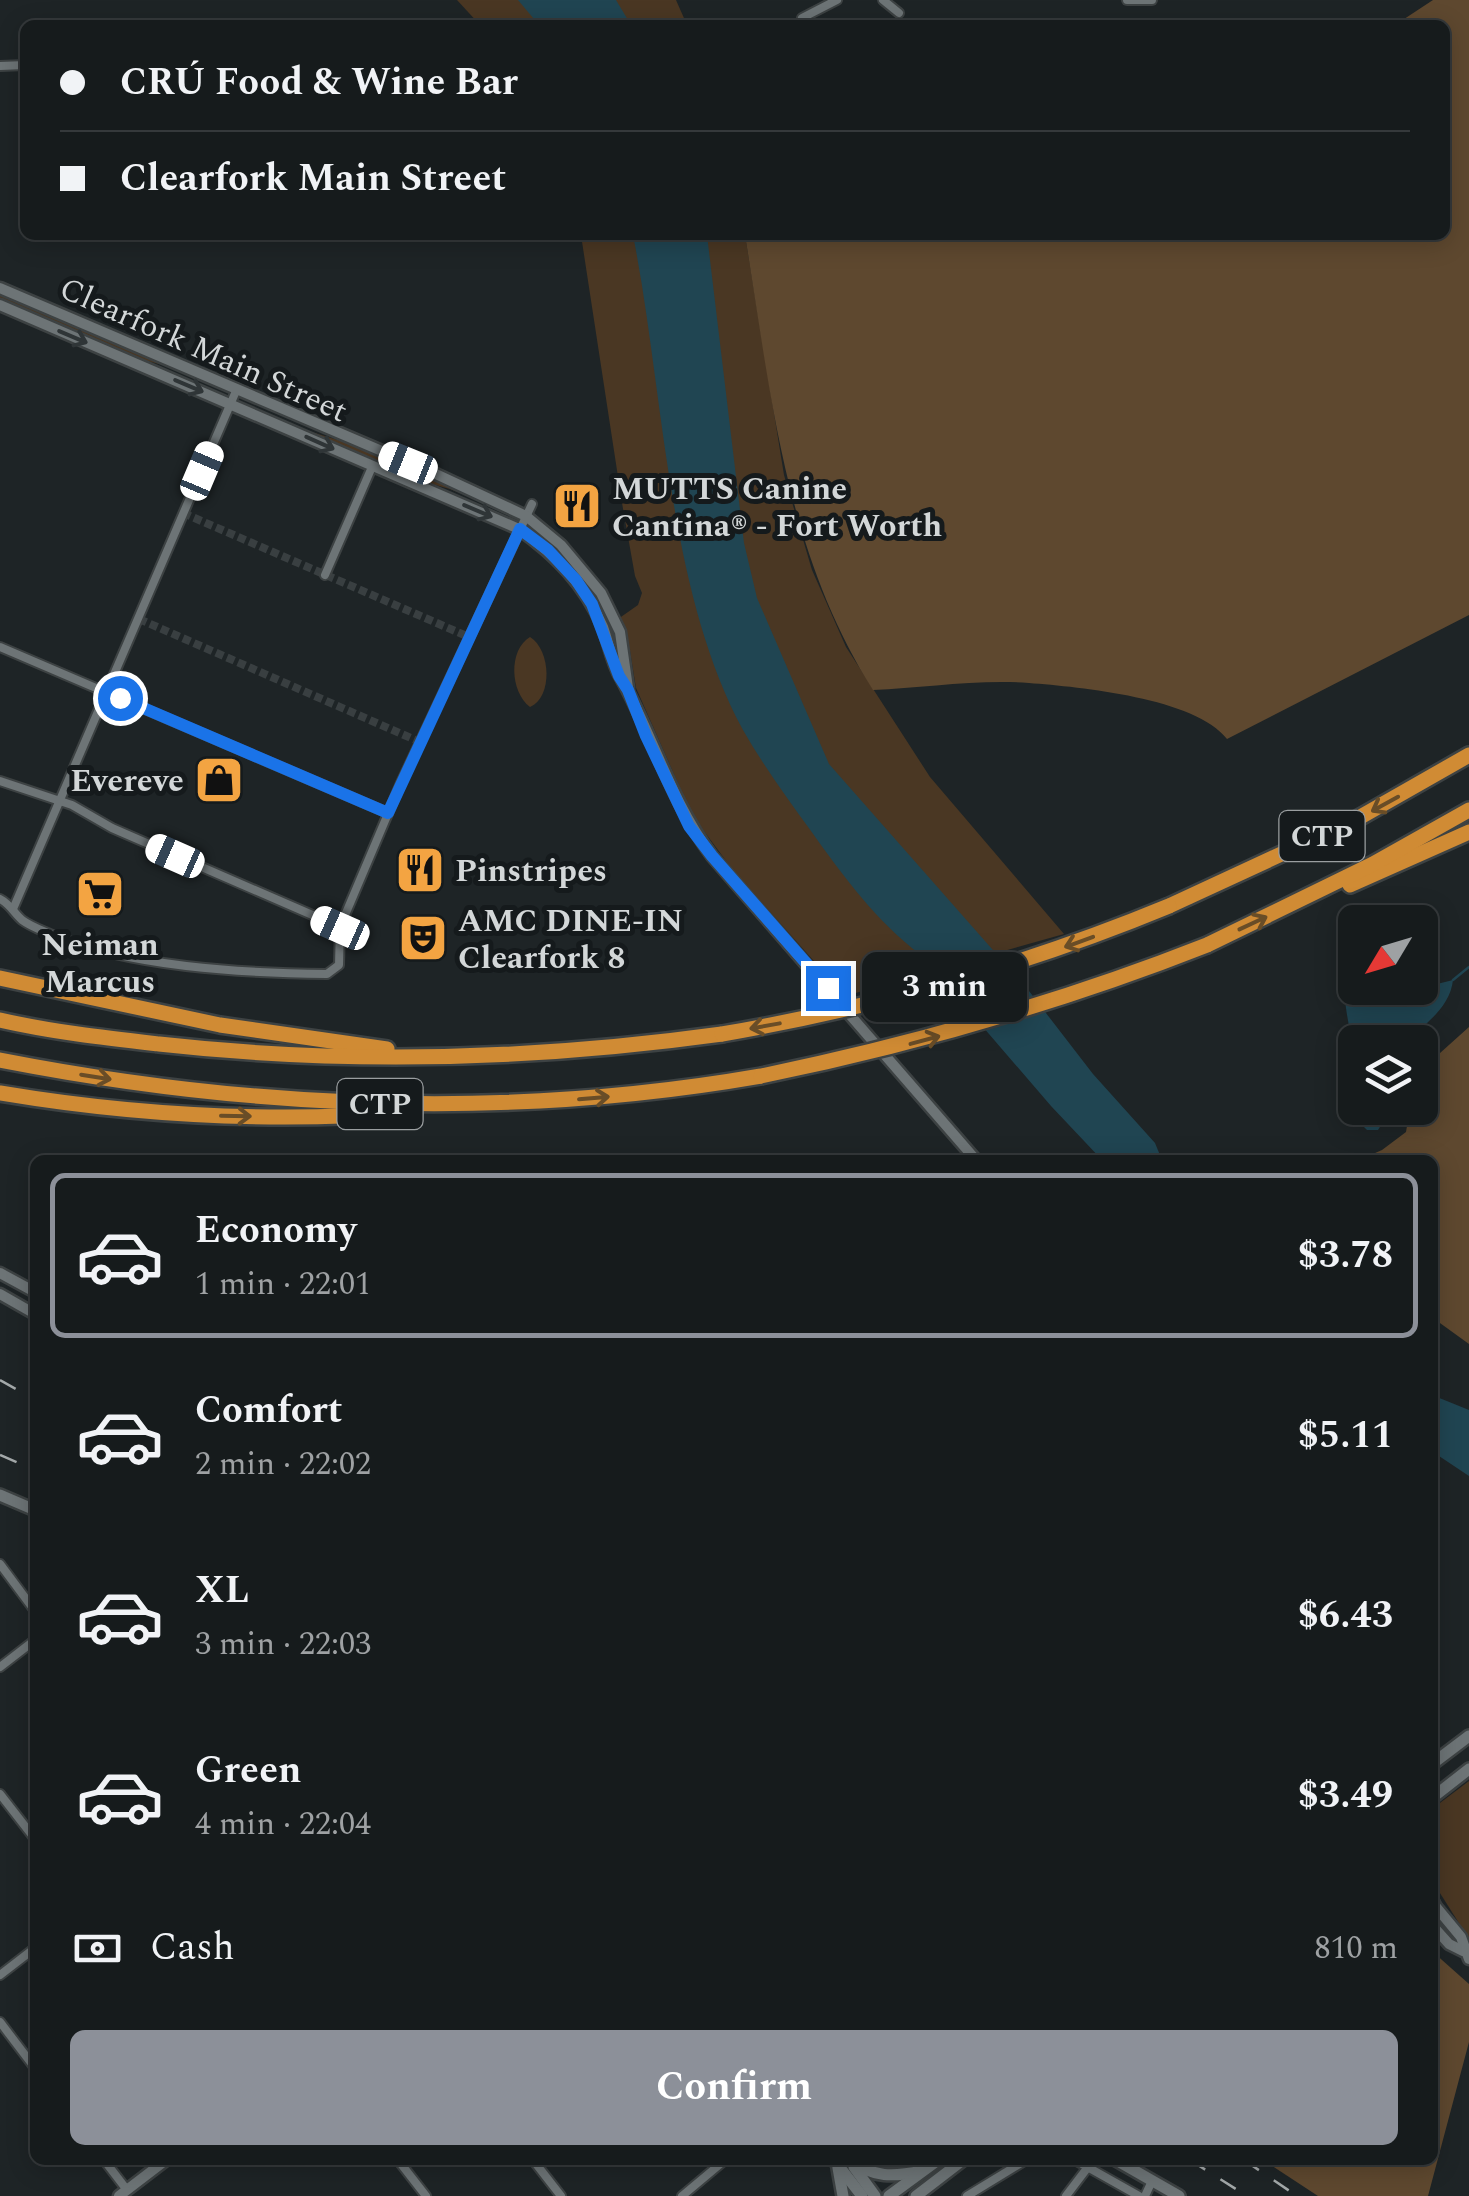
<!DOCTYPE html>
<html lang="en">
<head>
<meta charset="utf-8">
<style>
  :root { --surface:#161b1c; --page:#232829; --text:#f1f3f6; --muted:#9ea1a3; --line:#35393b; --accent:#8c9099 }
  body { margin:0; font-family:Spectral,serif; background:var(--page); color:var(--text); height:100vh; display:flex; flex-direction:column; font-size:38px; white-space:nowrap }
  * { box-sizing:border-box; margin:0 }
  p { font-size:32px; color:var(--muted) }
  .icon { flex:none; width:55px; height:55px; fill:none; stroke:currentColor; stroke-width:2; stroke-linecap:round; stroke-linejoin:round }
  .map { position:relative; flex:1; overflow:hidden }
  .details { position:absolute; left:30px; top:1155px; width:1408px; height:1010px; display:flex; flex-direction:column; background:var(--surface); border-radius:15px; box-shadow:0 5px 25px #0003,0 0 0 2px var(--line) }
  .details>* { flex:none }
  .hud { position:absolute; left:20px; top:20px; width:1430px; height:220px; border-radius:15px; box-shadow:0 5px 25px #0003,0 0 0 2px var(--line); display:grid; align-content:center; height:220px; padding:0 40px; background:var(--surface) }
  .needle { width:65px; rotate:232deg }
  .fabs { position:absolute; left:1338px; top:905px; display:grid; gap:20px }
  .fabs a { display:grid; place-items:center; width:100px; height:100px; border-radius:15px; background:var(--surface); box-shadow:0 5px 25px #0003,0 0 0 2px var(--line); font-size:50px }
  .end { position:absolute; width:45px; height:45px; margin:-22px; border:12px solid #1a73e8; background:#fff; box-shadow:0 0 0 5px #fff }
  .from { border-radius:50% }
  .bubble { position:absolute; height:70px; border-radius:15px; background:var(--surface); box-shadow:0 5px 25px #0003,0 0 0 2px var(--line); font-size:32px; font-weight:700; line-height:70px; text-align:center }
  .car { position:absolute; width:30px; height:60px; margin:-30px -15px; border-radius:12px; box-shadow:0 0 8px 2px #0007; background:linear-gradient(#fff 24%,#345 0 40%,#fff 0 76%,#345 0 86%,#fff 0) }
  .hud b { display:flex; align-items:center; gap:35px; height:95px; font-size:38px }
  .hud b+b { border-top:2px solid var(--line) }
  .hud i { width:25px; height:25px; background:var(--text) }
  ul { padding:18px 0 0; list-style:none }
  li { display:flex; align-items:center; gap:30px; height:165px; margin:0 20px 15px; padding:0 20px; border:5px solid transparent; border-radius:15px }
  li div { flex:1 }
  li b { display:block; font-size:38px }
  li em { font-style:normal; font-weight:700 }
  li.active { border-color:var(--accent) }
  li>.icon { width:90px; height:90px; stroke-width:1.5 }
  .pay { display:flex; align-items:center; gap:25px; height:110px; padding:0 40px; font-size:38px }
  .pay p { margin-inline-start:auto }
  .cta { display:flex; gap:20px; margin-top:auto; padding:20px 40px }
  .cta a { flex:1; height:115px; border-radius:15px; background:var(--accent); color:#fff; font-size:40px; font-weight:700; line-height:115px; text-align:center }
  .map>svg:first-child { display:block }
  .green { fill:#4a3723 }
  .forest { fill:#5e482f }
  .water { fill:#204552 }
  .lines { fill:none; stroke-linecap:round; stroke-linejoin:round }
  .stream { stroke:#204552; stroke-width:2.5 }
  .minor-tunnel { stroke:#393f41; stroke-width:8; stroke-dasharray:8 4; stroke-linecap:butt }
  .minor-casing { stroke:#3d4243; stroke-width:12 }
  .tertiary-casing { stroke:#3d4243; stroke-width:15 }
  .secondary-casing { stroke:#3d4243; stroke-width:16 }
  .motorway-casing { stroke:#3d4243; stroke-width:20 }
  .minor { stroke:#6d7476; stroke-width:8 }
  .tertiary { stroke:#6d7476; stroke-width:10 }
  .secondary { stroke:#6d7476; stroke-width:11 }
  .motorway { stroke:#d08b34; stroke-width:15 }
  .rail { stroke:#a4a9aa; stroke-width:2.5; stroke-dasharray:18 18; stroke-linecap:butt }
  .motorway-bridge-casing { stroke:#3d4243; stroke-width:20; stroke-linecap:butt }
  .motorway-bridge { stroke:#d08b34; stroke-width:15 }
  .oneway { stroke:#2f3537 }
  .oneway2 { stroke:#694d27 }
  .route { stroke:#1a73e8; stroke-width:12 }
  .labels { text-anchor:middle; stroke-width:10; stroke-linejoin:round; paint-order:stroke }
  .shield { fill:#151a1c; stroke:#9a9ea0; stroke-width:2.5 }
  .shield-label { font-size:30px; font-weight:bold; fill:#d3d7d8 }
  .street-label { font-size:32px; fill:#d3d7d8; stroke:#151a1c }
  .poi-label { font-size:32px; font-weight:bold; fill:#d3d7d8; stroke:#151a1c; text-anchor:start }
</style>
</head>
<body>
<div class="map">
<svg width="1469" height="2196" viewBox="0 0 1469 2196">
  <rect width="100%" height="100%" fill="#1e2426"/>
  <g class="green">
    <polygon points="457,0 676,0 687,25 480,25"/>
    <polygon points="581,235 745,235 784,475 812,570 846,647 930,777 1064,934 845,996 732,869 692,815 636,688 630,651 618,619 638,605 642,593 635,576 622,503"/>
    <polygon points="0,295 19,300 223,390 163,365 124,355 0,301"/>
    <polygon points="246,405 305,430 351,444 507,512 450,489 403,476"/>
    <path d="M530,637C551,650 553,697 530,707C510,692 508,650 530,637Z"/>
    <polygon points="1469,1781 1469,1939 1433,1882 1432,1809"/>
  </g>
  <g class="forest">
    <path d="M1433,0H1469V615L1227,739C1196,698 1080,687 1029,683C979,679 922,688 873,690C785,551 771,394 745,235H1445V25H1395Z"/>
    <polygon points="1469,1027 1469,1344 1433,1318 1432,1160 1359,1160 1382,1150 1406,1132 1410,1108 1420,1108 1420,1071"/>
    <polygon points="1433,1952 1469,1984 1469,2042 1428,2196 1318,2196 1263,2160 1432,2160"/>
  </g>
  <g class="water">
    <polygon points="518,0 616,0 631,25 539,25"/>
    <path d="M633,235H707L744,543L757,598L829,764L1029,991L1093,1074L1155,1143L1162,1160H1102L1051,1106L921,955C877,922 843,876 811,831C787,798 763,765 743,730C667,590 664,391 633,235Z"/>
    <path d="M1355,961V988H1420V985L1425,987L1453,980C1450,1008 1424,1025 1405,1042H1355V1108H1392L1378,1130H1367L1338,1101C1338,1086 1348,1077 1350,1063C1357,1026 1332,997 1355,961Z"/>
    <polygon points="1432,1395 1469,1410 1469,1476 1433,1452"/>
  </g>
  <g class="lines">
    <polyline class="stream" points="1453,980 1469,967"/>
    <g class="minor-tunnel">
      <polyline points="183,513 469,637"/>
      <polyline points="139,619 420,742"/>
    </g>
    <g class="minor-casing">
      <g id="minor">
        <polyline points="883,0 899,13"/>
        <polyline points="1127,0 1152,0"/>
        <polyline points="802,18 837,0"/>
        <polyline points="0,66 25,65"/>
        <polyline points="325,575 372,467"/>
        <polyline points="0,647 388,813"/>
        <polyline points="0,781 72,805 112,828 340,927"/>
        <path d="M0,899C10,904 14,913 22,920C30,926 41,930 50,934C130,967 241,973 327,974L339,965L340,927L401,783L532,504"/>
        <polyline points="13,909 236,391"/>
        <polyline points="0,1564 35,1611"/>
        <polyline points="0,1667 35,1640"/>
        <polyline points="0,1794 35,1839"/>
        <polyline points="0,1975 35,1948"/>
        <polyline points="0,2022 35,2068"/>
        <polyline points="104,2160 127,2190"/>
        <polyline points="398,2160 426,2196"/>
        <polyline points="533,2160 561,2196"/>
        <polyline points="1075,2160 1139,2196"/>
        <polyline points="682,2196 725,2160"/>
        <polyline points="967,2196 1026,2160"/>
        <polyline points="1066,2196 1088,2167"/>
        <polyline points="1145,2196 1152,2181"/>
      </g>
    </g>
    <g class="tertiary-casing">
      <g id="tertiary">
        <polyline points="0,288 438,475 526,516 561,545 601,593 620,632 628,688"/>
        <path d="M0,305L519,529C556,555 585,585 603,627C609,644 612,663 621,678C654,738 670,799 712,856L976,1160"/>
        <polyline points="0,1273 35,1292"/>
        <polyline points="0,1294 35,1314"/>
        <polyline points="1432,1902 1461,1937 1469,1959"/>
        <polyline points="1432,1925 1449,1944 1463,1951"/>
        <polyline points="119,2196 166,2160"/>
      </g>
    </g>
    <g class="secondary-casing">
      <g id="secondary">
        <polyline points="0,1495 35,1510"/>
        <polyline points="1432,1764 1469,1736"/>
        <polyline points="1432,1798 1469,1769"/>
        <polyline points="1432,1901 1434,1904"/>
        <polyline points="834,2160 862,2196"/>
        <path d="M850,2160C874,2178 893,2177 922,2171"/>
        <polyline points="1116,2160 1179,2196"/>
        <polyline points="854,2167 875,2196"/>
        <polyline points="838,2168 843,2196"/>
        <polyline points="889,2196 938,2160"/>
        <polyline points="916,2196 963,2160"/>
      </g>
    </g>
    <g class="motorway-casing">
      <g id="motorway">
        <polyline points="1350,885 1469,832"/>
        <polyline points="1169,906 1355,820 1469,755"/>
        <polyline points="1207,945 1373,864 1469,810"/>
        <polyline points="0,978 220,1025 387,1049"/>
        <path d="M0,1020C52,1032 106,1038 159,1044C347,1065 534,1060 722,1034"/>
        <path d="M0,1060C251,1109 508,1120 761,1076"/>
        <path d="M0,1093C137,1116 275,1123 414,1112"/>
      </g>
    </g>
    <use href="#minor" class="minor"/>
    <use href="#tertiary" class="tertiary"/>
    <use href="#secondary" class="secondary"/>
    <use href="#motorway" class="motorway"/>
    <g class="rail">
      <polyline points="0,1380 35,1400"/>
      <polyline points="0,1455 35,1470"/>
      <polyline points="1190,2160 1247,2196"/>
      <polyline points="1244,2160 1297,2196"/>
    </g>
    <g class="motorway-bridge-casing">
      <g id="motorway-bridge">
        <path d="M722,1034C877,1007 1024,966 1169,906"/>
        <path d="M761,1076C916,1044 1060,1003 1207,945"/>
      </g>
    </g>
    <use href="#motorway-bridge" class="motorway-bridge"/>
  </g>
  <defs><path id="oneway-shaft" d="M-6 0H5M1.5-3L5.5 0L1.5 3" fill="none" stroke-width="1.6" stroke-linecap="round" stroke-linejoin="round" transform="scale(2.5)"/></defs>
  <g class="oneway">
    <use href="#oneway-shaft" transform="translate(73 337) rotate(23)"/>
    <use href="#oneway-shaft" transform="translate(189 386) rotate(23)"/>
    <use href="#oneway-shaft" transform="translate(320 443) rotate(24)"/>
    <use href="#oneway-shaft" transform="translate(478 511) rotate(23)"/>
  </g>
  <g class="oneway2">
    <use href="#oneway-shaft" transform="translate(1385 804) rotate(151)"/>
    <use href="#oneway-shaft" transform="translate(1253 923) rotate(-25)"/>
    <use href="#oneway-shaft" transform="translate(1079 942) rotate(160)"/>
    <use href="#oneway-shaft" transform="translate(765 1026) rotate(170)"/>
    <use href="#oneway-shaft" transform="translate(925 1040) rotate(-15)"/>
    <use href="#oneway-shaft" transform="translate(96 1077) rotate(9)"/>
    <use href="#oneway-shaft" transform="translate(594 1098) rotate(-5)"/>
    <use href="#oneway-shaft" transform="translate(236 1116) rotate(1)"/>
  </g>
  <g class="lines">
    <polyline class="route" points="120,698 388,813 520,529 548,550 576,580 592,604 619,676 628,690 646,736 689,826 712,856 828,988"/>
  </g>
  <defs>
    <g id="restaurant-square" transform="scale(2.5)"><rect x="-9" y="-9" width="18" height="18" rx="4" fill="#f3a442" stroke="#151a1c"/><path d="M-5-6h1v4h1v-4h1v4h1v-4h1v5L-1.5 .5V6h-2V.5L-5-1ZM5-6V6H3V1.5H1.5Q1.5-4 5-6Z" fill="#111"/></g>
    <g id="shop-square" transform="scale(2.5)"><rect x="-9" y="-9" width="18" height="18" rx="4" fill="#f3a442" stroke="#151a1c"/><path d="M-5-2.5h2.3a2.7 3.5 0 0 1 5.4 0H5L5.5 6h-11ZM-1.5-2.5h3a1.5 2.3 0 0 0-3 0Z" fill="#111"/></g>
    <g id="supermarket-square" transform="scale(2.5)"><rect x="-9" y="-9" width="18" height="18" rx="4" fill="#f3a442" stroke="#151a1c"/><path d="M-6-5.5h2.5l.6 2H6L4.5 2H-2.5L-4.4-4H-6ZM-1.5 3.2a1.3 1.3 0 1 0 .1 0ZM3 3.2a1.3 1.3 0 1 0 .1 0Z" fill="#111"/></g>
    <g id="theatre-square" transform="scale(2.5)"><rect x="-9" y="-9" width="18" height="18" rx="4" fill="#f3a442" stroke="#151a1c"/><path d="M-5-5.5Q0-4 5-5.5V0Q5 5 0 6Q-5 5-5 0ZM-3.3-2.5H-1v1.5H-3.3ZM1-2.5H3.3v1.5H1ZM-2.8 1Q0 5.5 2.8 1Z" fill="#111"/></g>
  </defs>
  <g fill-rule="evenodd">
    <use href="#restaurant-square" x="577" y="506"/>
    <use href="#shop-square" x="219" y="780"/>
    <use href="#restaurant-square" x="420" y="870"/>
    <use href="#supermarket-square" x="100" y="894"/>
    <use href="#theatre-square" x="423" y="938"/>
  </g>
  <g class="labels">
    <g class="shield">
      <rect x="1279.5" y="811" width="85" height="50" rx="8"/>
      <rect x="337.5" y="1079" width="85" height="50" rx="8"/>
    </g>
    <g class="shield-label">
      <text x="1322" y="846">CTP</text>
      <text x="380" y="1114">CTP</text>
    </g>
    <g class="street-label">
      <text transform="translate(204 349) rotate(24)" y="11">Clearfork Main Street</text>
    </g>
    <g class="poi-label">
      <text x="612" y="499">MUTTS Canine<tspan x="612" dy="37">Cantina® - Fort Worth</tspan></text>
      <text x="184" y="791" text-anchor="end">Evereve</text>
      <text x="455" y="881">Pinstripes</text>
      <text x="458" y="931">AMC DINE-IN<tspan x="458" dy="37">Clearfork 8</tspan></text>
      <text x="100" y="955" text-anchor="middle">Neiman<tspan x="100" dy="37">Marcus</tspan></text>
    </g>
  </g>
</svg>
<div class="fabs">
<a><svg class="needle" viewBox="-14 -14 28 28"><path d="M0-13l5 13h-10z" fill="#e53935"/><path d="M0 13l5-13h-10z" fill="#9ea1a3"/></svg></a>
<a><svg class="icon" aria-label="layers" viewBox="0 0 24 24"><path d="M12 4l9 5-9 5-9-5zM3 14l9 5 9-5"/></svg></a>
</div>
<i class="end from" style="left:120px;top:698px"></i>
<i class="end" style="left:828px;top:988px"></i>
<div class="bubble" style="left:862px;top:952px;width:165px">3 min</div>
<i class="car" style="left:408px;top:463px;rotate:292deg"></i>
<i class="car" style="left:202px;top:471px;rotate:23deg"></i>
<i class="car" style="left:175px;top:856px;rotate:294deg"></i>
<i class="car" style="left:340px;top:928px;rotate:294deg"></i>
<div class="hud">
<b><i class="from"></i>CRÚ Food &amp; Wine Bar</b>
<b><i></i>Clearfork Main Street</b>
</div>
<section class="details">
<ul>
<li class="active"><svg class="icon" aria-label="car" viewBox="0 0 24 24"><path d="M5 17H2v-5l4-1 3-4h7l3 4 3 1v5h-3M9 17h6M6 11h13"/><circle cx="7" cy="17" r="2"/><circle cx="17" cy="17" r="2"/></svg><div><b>Economy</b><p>1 min · 22:01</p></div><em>$3.78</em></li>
<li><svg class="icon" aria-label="car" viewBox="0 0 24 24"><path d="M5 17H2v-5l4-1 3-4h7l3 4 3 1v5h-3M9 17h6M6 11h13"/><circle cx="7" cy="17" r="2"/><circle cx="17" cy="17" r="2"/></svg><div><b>Comfort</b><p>2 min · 22:02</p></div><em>$5.11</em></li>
<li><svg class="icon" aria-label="car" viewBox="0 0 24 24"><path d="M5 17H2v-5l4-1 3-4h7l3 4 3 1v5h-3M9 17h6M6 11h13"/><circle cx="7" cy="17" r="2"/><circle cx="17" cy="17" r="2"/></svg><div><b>XL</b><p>3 min · 22:03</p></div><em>$6.43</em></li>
<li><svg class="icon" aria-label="car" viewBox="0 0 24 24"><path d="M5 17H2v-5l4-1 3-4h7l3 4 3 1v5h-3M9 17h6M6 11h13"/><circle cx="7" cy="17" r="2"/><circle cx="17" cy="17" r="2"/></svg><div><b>Green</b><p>4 min · 22:04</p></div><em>$3.49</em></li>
</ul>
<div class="pay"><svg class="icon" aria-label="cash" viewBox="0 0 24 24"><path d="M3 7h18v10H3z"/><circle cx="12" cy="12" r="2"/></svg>Cash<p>810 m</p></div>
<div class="cta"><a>Confirm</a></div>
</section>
</div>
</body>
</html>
